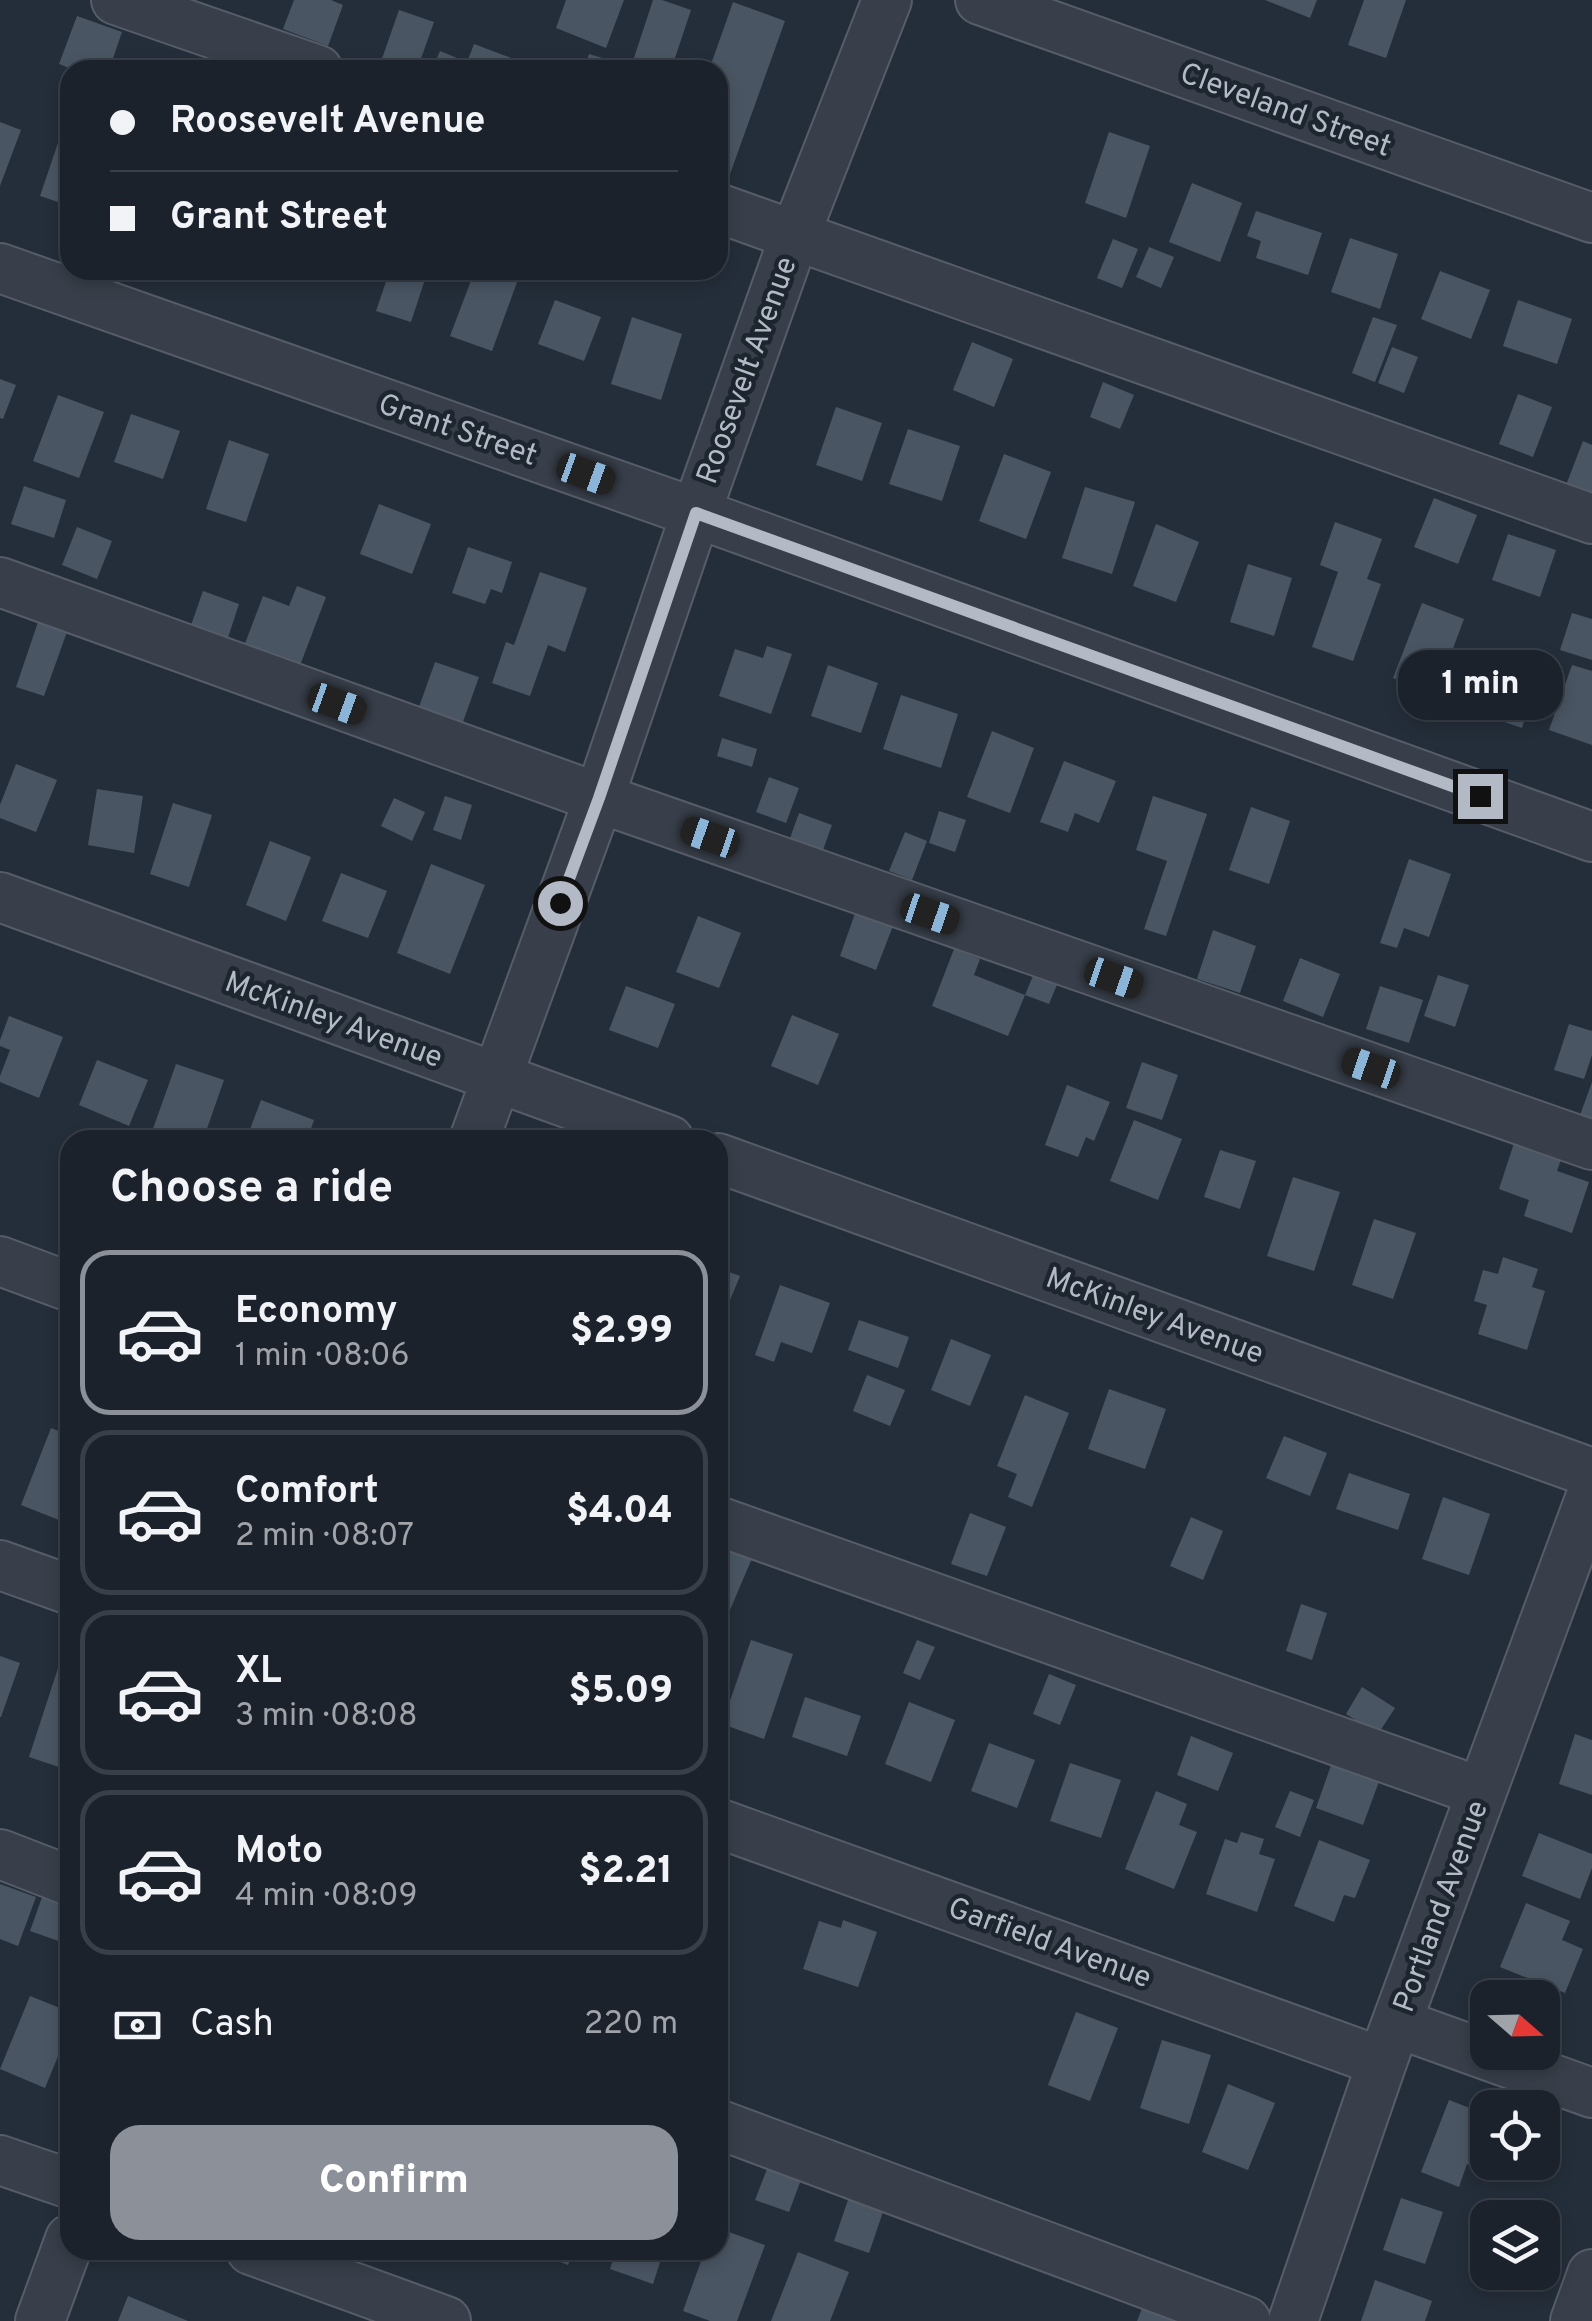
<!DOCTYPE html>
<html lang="en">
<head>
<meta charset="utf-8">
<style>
  :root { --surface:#1b222c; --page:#282f38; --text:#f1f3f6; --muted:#a0a4a9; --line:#393f48; --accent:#8c9099 }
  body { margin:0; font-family:Overpass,sans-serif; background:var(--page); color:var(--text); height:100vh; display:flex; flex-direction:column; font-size:38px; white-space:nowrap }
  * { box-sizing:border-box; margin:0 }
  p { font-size:32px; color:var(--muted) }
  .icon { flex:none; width:55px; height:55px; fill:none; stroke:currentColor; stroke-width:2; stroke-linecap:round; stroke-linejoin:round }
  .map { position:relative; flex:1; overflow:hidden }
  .details { position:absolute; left:60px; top:1130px; width:668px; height:1130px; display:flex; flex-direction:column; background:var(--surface); border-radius:30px; box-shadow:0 5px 15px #0003,0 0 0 2px var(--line) }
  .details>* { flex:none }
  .guide { position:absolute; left:60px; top:60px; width:668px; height:220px; border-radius:30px; box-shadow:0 5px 15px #0003,0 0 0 2px var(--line); display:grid; align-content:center; height:220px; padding:0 50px; background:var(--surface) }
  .needle { width:65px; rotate:110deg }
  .fabs { position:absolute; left:1470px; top:1980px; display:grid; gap:20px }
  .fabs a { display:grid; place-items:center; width:90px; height:90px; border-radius:20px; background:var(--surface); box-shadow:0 5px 15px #0003,0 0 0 2px var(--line); font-size:50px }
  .end { position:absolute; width:45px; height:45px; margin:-22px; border:12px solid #b3bac6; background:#111; box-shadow:0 0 0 5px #111 }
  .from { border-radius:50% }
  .bubble { position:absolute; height:70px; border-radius:30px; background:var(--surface); box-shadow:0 5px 15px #0003,0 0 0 2px var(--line); font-size:32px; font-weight:800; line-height:70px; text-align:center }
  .car { position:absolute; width:30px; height:60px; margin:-30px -15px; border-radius:12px; box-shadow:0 0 8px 2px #0007; background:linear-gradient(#222 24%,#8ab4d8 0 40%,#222 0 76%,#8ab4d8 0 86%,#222 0) }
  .guide b { display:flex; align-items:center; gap:35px; height:95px; font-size:38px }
  .guide b+b { border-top:2px solid var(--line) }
  .guide i { width:25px; height:25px; background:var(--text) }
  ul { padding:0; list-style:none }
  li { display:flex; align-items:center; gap:30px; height:165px; margin:0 20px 15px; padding:0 30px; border:5px solid var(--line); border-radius:30px }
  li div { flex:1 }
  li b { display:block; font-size:38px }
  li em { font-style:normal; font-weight:800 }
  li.active { border-color:var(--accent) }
  li>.icon { width:90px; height:90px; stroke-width:1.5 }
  h2 { padding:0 50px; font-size:45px; line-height:120px }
  .pay { display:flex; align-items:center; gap:25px; height:110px; padding:0 50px; font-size:38px }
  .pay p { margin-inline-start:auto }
  .button { display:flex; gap:20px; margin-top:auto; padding:20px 50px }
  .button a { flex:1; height:115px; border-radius:30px; background:var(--accent); color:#fff; font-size:40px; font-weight:800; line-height:115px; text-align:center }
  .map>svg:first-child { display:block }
  .building { fill:#4a5563 }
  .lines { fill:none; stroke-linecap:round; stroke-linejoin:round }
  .minor-casing { stroke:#565d68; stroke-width:52 }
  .minor { stroke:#383f4a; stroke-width:48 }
  .route { stroke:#b3bac6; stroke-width:12 }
  .labels { text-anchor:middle; stroke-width:9; stroke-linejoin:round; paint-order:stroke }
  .street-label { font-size:30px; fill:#b3bac6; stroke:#1d252f }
</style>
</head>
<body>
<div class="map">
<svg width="1592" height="2321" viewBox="0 0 1592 2321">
  <rect width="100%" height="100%" fill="#242e3a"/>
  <g class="building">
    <polygon points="294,0 331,0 343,5 328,46 283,29"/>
    <polygon points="566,0 624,0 606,48 556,28"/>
    <polygon points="653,0 662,0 691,10 671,70 630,70"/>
    <polygon points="1265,0 1317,0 1310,18"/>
    <polygon points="1364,0 1406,0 1386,58 1348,45"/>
    <polygon points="733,2 785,21 725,188 718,185 718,70 709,70"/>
    <polygon points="399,10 434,22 417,70 378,70"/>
    <polygon points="77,16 122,32 109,70 74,70 59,64"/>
    <polygon points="474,44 511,58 506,70 432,70 440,51 467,62"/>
    <polygon points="589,54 612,61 609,70 584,70"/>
    <polygon points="0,122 21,130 0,186"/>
    <polygon points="1109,132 1150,146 1126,218 1085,203"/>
    <polygon points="61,134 70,137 70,206 40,196"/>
    <polygon points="1192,183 1242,203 1220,262 1169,242"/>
    <polygon points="1256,211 1322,233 1308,275 1256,258 1261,241 1247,236"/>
    <polygon points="1350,238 1398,254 1380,309 1331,292"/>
    <polygon points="1113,239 1138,249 1122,288 1097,278"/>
    <polygon points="1149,247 1174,257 1161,288 1136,277"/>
    <polygon points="390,270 428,270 411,322 376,311"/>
    <polygon points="475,270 509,270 520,274 492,351 450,336"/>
    <polygon points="1440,271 1490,290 1471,339 1421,319"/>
    <polygon points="555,300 601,317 584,361 538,344"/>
    <polygon points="1518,300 1572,319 1557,364 1503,346"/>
    <polygon points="632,317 682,334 661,400 611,384"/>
    <polygon points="1373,317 1397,325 1375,382 1352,373"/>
    <polygon points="972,342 1013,359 994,407 953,390"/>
    <polygon points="1392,347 1418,357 1404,393 1378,383"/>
    <polygon points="0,379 16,385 3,419 0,418"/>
    <polygon points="1103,382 1134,395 1120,429 1090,417"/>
    <polygon points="1518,394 1552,407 1533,457 1499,444"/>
    <polygon points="58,395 104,412 79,478 33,461"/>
    <polygon points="836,407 882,423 862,481 816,465"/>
    <polygon points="131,414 180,431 163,479 114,462"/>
    <polygon points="908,429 960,446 942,501 889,484"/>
    <polygon points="229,440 269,454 246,522 206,509"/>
    <polygon points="1583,441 1592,445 1592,510 1561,498"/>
    <polygon points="1004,454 1051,472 1026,539 979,521"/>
    <polygon points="24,486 66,500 54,538 11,524"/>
    <polygon points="1085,487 1135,502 1112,574 1062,558"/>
    <polygon points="1434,498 1477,515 1458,564 1414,547"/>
    <polygon points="379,504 431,524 412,574 360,554"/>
    <polygon points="1335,522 1382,539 1367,579 1381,584 1353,661 1312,647 1338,572 1320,565"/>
    <polygon points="1156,524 1199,542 1176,602 1133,586"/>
    <polygon points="77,527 112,541 97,579 62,565"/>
    <polygon points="1508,534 1556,550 1540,597 1492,580"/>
    <polygon points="468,547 512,562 502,593 491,589 485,604 452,593"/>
    <polygon points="1248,564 1292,578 1274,636 1230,622"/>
    <polygon points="540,572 587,588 565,652 548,645 530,696 492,683 506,642 514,645"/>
    <polygon points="297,586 326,597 296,676 241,654 263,596 289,606"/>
    <polygon points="203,591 239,604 226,644 189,631"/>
    <polygon points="1422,603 1464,619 1436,694 1393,678"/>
    <polygon points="1572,613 1592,619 1592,660 1560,650"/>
    <polygon points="39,619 68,629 44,696 16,687"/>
    <polygon points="767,646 792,654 771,714 719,696 735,649 763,658"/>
    <polygon points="1495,653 1541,669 1522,728 1475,712"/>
    <polygon points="435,662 479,677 459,733 415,718"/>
    <polygon points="828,665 878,683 861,733 811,716"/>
    <polygon points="1572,665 1592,671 1592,745 1549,730"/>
    <polygon points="901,695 958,714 941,768 883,749"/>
    <polygon points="992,731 1034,748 1010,813 967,797"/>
    <polygon points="722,738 757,749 752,767 717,756"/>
    <polygon points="1064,761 1116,781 1099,823 1075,813 1068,832 1040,822"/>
    <polygon points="16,764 57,780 36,832 0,818 0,805"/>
    <polygon points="769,777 799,788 786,823 756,812"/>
    <polygon points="97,789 143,796 134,853 88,845"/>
    <polygon points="445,796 472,805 461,840 433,830"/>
    <polygon points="1153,796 1207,814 1166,936 1144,929 1167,861 1136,850"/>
    <polygon points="394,798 425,812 412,841 381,826"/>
    <polygon points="173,803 212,815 189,887 150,874"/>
    <polygon points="1251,807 1290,821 1269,884 1229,870"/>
    <polygon points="939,811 966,820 955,852 929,843"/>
    <polygon points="799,813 832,825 823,850 790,838"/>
    <polygon points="905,832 927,841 912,880 889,871"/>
    <polygon points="270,841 311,857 286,921 246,905"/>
    <polygon points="1409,859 1451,874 1429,937 1404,928 1397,948 1380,943"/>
    <polygon points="431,864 485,885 450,974 397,953"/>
    <polygon points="341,873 387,891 368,938 322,921"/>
    <polygon points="858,905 896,918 876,970 840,956"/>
    <polygon points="698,916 741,933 719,988 676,972"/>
    <polygon points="1213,930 1256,946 1240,993 1197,979"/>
    <polygon points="954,949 980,959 974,975 1025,995 1008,1036 932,1006"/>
    <polygon points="1300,958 1340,974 1323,1017 1283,1001"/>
    <polygon points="1040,959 1064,968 1049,1004 1025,995"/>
    <polygon points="1438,975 1469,985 1455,1027 1424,1016"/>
    <polygon points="626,986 675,1004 658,1048 609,1030"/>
    <polygon points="1380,986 1423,1000 1409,1043 1366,1029"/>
    <polygon points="792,1015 839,1034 818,1085 771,1066"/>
    <polygon points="9,1016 63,1037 39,1098 0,1082 0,1076 10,1050 0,1046 0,1040"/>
    <polygon points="1569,1024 1592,1031 1592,1055 1584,1079 1554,1070"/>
    <polygon points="97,1060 148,1080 129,1126 79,1105"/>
    <polygon points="1142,1062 1178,1075 1162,1120 1126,1108"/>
    <polygon points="176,1064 224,1080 203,1140 149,1140"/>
    <polygon points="1592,1082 1592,1123 1579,1118"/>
    <polygon points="1067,1085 1110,1102 1094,1141 1086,1137 1078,1157 1045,1145"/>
    <polygon points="261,1100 314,1120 307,1140 246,1140"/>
    <polygon points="1134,1120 1182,1139 1158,1200 1110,1181"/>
    <polygon points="335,1128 364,1140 330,1140"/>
    <polygon points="1517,1134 1564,1150 1557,1171 1589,1182 1572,1233 1524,1216 1529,1200 1499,1189"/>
    <polygon points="1220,1150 1256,1161 1240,1209 1204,1197"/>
    <polygon points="1293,1177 1340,1192 1314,1271 1267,1256"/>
    <polygon points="70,1208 70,1233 61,1230"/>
    <polygon points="1374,1219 1416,1233 1393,1299 1352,1285"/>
    <polygon points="1503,1257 1538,1269 1532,1287 1545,1291 1527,1350 1478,1334 1487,1305 1474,1301 1483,1270 1498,1274"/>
    <polygon points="718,1268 740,1276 723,1317 718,1315"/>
    <polygon points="780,1285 830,1303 812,1353 781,1342 774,1362 755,1355"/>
    <polygon points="859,1320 909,1337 898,1368 848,1350"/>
    <polygon points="951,1339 991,1355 970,1406 931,1390"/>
    <polygon points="867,1375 905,1390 890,1426 853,1411"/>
    <polygon points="1109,1389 1166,1409 1145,1469 1088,1449"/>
    <polygon points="1025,1395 1069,1413 1032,1507 1008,1497 1017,1474 997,1466"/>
    <polygon points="51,1428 70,1435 69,1524 21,1505"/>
    <polygon points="1284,1436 1327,1453 1310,1496 1266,1478"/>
    <polygon points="1349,1473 1410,1494 1398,1530 1336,1509"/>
    <polygon points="1443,1497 1490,1514 1469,1575 1422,1559"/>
    <polygon points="970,1513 1006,1527 987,1576 951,1564"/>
    <polygon points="1191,1517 1223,1531 1203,1580 1170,1566"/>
    <polygon points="732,1539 756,1549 727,1617 718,1614 718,1574"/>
    <polygon points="1301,1604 1327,1613 1312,1660 1286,1651"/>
    <polygon points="751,1640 793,1654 764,1739 722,1724"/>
    <polygon points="917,1640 935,1647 920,1680 903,1673"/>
    <polygon points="0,1656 20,1663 1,1717 0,1717"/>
    <polygon points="58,1668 70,1672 70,1753 64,1751 59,1767 29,1757"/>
    <polygon points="1049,1674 1076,1685 1060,1725 1033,1714"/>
    <polygon points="1362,1687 1395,1708 1378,1734 1346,1714"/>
    <polygon points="805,1697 861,1716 847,1756 792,1737"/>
    <polygon points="909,1702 955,1720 931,1782 885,1764"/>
    <polygon points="1575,1734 1592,1740 1592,1795 1559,1784"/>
    <polygon points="1191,1736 1233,1753 1218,1791 1177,1775"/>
    <polygon points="989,1743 1035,1760 1017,1808 971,1791"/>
    <polygon points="1336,1751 1384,1768 1363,1825 1316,1808"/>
    <polygon points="1070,1763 1121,1780 1101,1838 1050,1821"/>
    <polygon points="1156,1791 1187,1804 1179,1825 1197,1832 1174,1889 1125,1869"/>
    <polygon points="1290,1791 1314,1800 1300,1837 1275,1827"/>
    <polygon points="1241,1832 1264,1839 1259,1854 1275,1859 1257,1912 1206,1894 1225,1839 1237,1843"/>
    <polygon points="1539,1833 1592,1854 1592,1868 1580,1899 1522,1876"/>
    <polygon points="1319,1840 1370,1860 1355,1898 1344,1895 1334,1922 1294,1906"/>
    <polygon points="0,1884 36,1897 18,1946 0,1939"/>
    <polygon points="46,1886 70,1894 70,1945 30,1931"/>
    <polygon points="1526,1903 1570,1921 1562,1940 1583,1949 1565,1993 1500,1967"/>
    <polygon points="843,1920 877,1932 858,1987 803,1969 819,1921 841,1928"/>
    <polygon points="30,1996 70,2012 70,2027 45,2088 0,2069"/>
    <polygon points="1076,2012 1118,2028 1090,2101 1048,2085"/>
    <polygon points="1162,2040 1211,2055 1189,2124 1140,2108"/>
    <polygon points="1228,2084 1275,2103 1248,2170 1202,2152"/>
    <polygon points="1449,2100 1488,2115 1488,2157 1482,2170 1467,2164 1459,2187 1421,2172"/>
    <polygon points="772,2156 805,2169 789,2212 755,2200"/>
    <polygon points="851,2191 886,2203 869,2253 834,2241"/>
    <polygon points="1401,2198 1443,2212 1425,2264 1383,2250"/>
    <polygon points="718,2228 765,2245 737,2321 710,2321 683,2311 705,2250 718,2250"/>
    <polygon points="531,2250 574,2250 568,2265"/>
    <polygon points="616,2250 664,2250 653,2284 610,2269"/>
    <polygon points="798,2252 849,2272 830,2321 771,2321"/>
    <polygon points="1375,2280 1432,2301 1425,2321 1361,2321"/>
    <polygon points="1151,2286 1184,2321 1137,2321"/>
    <polygon points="128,2296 188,2321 118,2321"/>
  </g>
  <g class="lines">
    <g class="minor-casing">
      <g id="minor">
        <polyline points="116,0 318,70"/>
        <polyline points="980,0 1592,218"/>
        <polyline points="718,208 1592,519"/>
        <polyline points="0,268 696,513 1592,837"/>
        <polyline points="0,582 599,798 1592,1145"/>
        <polyline points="0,897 669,1140"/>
        <polyline points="474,1140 599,798 696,513 795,235 887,0"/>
        <polyline points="718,1158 1592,1473"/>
        <polyline points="0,1261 70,1287"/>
        <polyline points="718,1521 1481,1792"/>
        <polyline points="0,1565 70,1590"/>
        <polyline points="718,1823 1382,2062"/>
        <polyline points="0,1854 70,1881"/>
        <polyline points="1397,2023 1592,2093"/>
        <polyline points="718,2124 1246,2321"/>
        <polyline points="0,2160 70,2184"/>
        <polyline points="251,2250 446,2321"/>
        <polyline points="40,2321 70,2239"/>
        <polyline points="1293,2321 1382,2062 1592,1493"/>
        <polyline points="1575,2321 1592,2274"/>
      </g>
    </g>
    <use href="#minor" class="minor"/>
  </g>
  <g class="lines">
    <polyline class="route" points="560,903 599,798 696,513 1480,796"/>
  </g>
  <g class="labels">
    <g class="street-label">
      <text transform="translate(1286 109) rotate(20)" y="10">Cleveland Street</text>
      <text transform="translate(746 370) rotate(-70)" y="10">Roosevelt Avenue</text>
      <text transform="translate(458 429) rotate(19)" y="10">Grant Street</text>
      <text transform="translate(334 1019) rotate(20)" y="10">McKinley Avenue</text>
      <text transform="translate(1155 1315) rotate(20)" y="10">McKinley Avenue</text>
      <text transform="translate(1440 1906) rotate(-70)" y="10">Portland Avenue</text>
      <text transform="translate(1050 1942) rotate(20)" y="10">Garfield Avenue</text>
    </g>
  </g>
</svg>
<div class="fabs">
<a><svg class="needle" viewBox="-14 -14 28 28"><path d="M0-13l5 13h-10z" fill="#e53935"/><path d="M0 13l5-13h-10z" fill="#a0a4a9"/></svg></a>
<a><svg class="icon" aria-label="locate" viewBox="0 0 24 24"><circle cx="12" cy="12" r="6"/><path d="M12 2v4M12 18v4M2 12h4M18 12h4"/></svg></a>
<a><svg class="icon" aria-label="layers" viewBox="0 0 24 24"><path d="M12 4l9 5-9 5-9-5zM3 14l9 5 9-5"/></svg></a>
</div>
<i class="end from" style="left:560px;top:903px"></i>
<i class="end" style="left:1480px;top:796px"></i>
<div class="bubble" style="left:1398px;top:650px;width:165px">1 min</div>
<i class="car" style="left:586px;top:474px;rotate:110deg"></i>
<i class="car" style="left:337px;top:704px;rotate:110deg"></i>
<i class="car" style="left:710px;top:837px;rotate:289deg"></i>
<i class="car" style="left:930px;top:914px;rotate:109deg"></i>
<i class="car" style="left:1114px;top:978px;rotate:109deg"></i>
<i class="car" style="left:1371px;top:1068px;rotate:289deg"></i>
<div class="guide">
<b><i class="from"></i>Roosevelt Avenue</b>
<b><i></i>Grant Street</b>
</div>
<section class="details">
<h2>Choose a ride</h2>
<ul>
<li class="active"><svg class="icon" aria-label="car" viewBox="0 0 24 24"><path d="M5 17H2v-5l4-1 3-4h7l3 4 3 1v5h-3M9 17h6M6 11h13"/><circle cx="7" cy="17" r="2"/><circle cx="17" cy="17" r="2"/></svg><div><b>Economy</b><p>1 min · 08:06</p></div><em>$2.99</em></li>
<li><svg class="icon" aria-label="car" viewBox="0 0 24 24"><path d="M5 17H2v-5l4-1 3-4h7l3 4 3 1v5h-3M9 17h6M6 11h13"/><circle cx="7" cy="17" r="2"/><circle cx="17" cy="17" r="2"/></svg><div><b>Comfort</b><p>2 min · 08:07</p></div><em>$4.04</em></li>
<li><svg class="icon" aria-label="car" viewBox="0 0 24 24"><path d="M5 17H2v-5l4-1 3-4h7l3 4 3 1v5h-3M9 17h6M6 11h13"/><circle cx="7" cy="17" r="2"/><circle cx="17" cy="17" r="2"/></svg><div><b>XL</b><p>3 min · 08:08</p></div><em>$5.09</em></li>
<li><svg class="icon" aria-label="car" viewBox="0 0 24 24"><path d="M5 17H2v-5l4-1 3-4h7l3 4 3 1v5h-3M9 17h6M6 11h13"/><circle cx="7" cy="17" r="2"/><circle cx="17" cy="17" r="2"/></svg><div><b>Moto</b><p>4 min · 08:09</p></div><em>$2.21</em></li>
</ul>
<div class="pay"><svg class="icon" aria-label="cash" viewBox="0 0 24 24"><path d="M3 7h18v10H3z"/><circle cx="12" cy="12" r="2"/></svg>Cash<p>220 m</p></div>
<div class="button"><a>Confirm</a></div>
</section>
</div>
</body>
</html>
